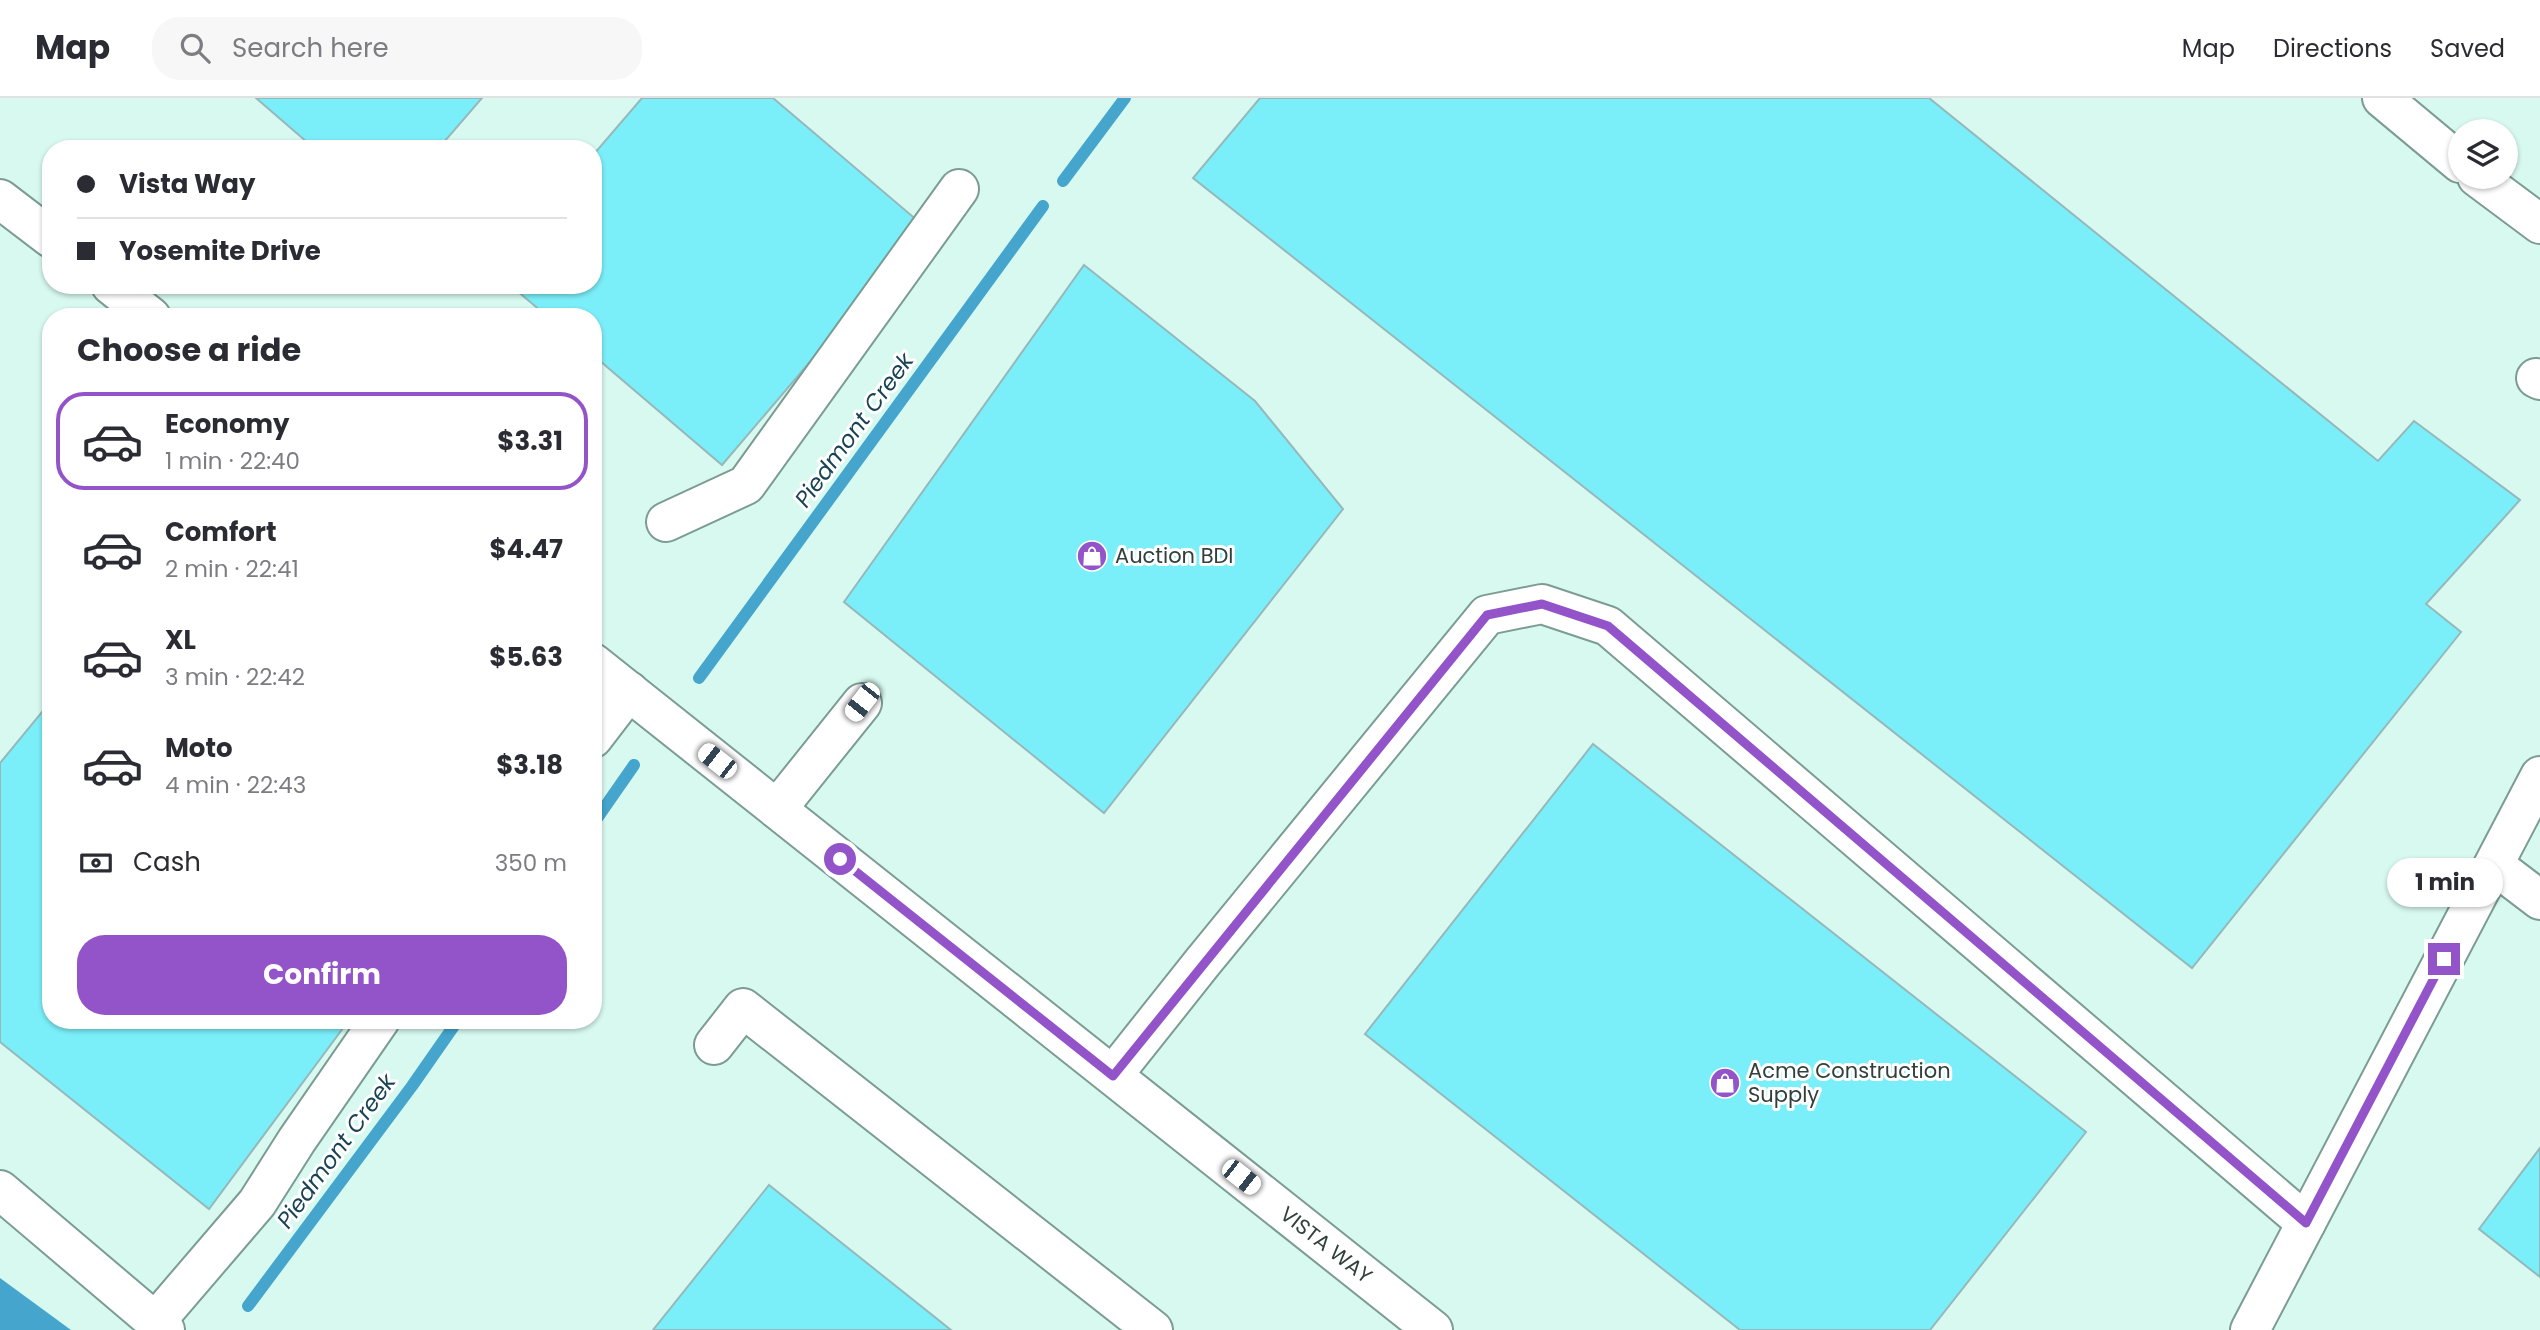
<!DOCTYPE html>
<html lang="en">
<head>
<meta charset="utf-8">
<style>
  :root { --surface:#fff; --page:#f7f7f7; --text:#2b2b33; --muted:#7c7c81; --line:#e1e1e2; --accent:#9354ca }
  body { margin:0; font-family:Poppins,sans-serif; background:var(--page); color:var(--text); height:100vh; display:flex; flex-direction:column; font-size:26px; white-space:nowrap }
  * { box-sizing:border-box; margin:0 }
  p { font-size:23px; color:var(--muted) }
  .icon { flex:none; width:38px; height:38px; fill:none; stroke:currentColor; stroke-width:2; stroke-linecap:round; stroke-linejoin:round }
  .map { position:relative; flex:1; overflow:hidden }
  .side { position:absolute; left:42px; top:210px; width:560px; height:721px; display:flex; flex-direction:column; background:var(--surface); border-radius:28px; box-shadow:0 2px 5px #0004 }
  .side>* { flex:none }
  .guide { position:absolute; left:42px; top:42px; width:560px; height:154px; border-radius:28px; box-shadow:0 2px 5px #0004; display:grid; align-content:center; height:154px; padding:0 35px; background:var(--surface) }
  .tools { position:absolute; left:2448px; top:21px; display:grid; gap:14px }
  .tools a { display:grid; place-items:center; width:70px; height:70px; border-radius:50%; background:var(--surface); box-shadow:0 2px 5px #0004; font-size:35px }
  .end { position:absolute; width:32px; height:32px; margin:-16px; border:9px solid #9354ca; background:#fff; box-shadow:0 0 0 4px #fff }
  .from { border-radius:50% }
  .bubble { position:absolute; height:49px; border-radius:24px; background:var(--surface); box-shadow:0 2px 5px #0004; font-size:23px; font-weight:700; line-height:49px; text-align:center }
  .car { position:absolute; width:21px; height:42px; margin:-21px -10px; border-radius:9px; box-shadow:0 0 5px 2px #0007; background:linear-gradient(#fff 24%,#345 0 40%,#fff 0 76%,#345 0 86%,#fff 0) }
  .guide b { display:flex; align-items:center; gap:24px; height:66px; font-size:26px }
  .guide b+b { border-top:2px solid var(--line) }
  .guide i { width:18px; height:18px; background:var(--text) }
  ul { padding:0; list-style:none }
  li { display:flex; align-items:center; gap:21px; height:98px; margin:0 14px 10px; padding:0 21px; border:4px solid transparent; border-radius:28px }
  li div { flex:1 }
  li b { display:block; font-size:26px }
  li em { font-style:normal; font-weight:700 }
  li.selected { border-color:var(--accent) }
  li>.icon { width:63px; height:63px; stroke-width:1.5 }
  h2 { padding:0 35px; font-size:32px; line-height:84px }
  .pay { display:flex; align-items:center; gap:18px; height:77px; padding:0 35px; font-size:26px }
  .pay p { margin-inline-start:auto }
  .primary-button { display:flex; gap:14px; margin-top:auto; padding:14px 35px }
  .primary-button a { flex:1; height:80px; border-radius:28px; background:var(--accent); color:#fff; font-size:28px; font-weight:700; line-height:80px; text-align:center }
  header { display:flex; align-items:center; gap:42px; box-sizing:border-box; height:98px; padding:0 35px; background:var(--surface); border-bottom:2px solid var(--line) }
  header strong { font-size:33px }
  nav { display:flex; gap:38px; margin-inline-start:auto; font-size:24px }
  .search { width:490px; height:63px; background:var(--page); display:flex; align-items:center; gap:18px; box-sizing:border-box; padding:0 24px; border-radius:28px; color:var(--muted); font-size:26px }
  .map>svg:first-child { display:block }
  .water { fill:#45a5cd }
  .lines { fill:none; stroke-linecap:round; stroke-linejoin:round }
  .stream { stroke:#45a5cd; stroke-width:12 }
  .building { fill:#7beff9; stroke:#96b8bb; stroke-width:2 }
  .minor-casing { stroke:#7c9c93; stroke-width:42 }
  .major-casing { stroke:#7c9c93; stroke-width:42 }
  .minor { stroke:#fff; stroke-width:38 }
  .major { stroke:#fff; stroke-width:38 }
  .route { stroke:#9354ca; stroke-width:9 }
  .labels { text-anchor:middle; stroke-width:6; stroke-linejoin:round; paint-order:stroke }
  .poi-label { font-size:21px; fill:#32403c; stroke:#fff; text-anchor:start }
  .street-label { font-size:21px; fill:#32403c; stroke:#fff }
  .water-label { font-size:23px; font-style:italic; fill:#194354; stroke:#fff }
</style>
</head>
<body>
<header>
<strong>Map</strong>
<div class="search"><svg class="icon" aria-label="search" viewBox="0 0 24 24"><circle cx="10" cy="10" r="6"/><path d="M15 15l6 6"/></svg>Search here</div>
<nav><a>Map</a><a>Directions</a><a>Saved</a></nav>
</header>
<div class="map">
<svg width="2540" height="1232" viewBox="0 0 2540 1232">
  <rect width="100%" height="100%" fill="#d7f9f0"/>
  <polygon class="water" points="0,1180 71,1232 0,1232"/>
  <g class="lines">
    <g class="stream">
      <polyline points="1063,83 1125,0"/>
      <polyline points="699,580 1043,108"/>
      <polyline points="593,726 634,667"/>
      <polyline points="248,1208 412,988 458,922"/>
    </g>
  </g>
  <g class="building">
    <polygon points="256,0 482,0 438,51 315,51"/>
    <polygon points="642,0 773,0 925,129 722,367 593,257 593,219 548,219 510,187 593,187 593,57"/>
    <polygon points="1260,0 1929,0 2378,363 2414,323 2520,402 2426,506 2461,534 2192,870 1193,80"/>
    <polygon points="1084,167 1255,303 1343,411 1104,715 844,504"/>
    <polygon points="51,603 51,922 349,922 209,1111 0,944 0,665"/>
    <polygon points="1593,646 2086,1034 1930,1232 1740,1232 1365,936"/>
    <polygon points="2540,1050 2540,1179 2479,1131"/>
    <polygon points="769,1087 951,1232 653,1232"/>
  </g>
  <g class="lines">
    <g class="minor-casing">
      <g id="minor">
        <polyline points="2382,0 2460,65"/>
        <polyline points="2477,79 2540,126"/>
        <polyline points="0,101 51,140"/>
        <polyline points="111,187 151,219"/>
        <polyline points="2536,280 2540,282"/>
        <polyline points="666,424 746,387 959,91"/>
        <polyline points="593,565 1433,1232"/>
        <polyline points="593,640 629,593"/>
        <polyline points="777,711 862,605"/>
        <polyline points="2494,767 2540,802"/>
        <polyline points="714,947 743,910 1153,1232"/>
        <polyline points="1113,977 1202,865 1487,517 1542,506 1608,528 2306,1125"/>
        <polyline points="0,1092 165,1232"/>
        <polyline points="155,1224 257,1105 297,1042 380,922"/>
      </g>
    </g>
    <g class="major-casing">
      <polyline id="major" points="2250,1232 2540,678"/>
    </g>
    <use href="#minor" class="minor"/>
    <use href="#major" class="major"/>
  </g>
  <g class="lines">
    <polyline class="route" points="840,761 1113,978 1487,517 1542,506 1608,528 2306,1125 2444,861"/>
  </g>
  <defs>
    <g id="shop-disc" transform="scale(1.575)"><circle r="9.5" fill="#9354ca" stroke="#fff"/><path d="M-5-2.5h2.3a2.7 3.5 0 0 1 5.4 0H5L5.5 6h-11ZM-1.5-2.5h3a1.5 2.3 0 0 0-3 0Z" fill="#fff"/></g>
  </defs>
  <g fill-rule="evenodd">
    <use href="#shop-disc" x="1092" y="458"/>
    <use href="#shop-disc" x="1725" y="985"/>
  </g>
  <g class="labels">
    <g class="poi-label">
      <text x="1115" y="465">Auction BDI</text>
      <text x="1748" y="980">Acme Construction<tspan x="1748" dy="24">Supply</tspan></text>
    </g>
    <g class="street-label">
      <text transform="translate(1326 1147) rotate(38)" y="7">VISTA WAY</text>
    </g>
    <g class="water-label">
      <text transform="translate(854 332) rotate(-54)" y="8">Piedmont Creek</text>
      <text transform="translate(336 1053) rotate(-54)" y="8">Piedmont Creek</text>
    </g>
  </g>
</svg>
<div class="tools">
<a><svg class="icon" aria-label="layers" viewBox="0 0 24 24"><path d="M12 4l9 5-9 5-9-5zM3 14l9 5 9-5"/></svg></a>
</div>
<i class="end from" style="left:840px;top:761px"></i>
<i class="end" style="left:2444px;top:861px"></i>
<div class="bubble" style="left:2387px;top:760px;width:116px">1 min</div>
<i class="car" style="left:862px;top:604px;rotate:218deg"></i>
<i class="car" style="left:717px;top:663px;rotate:308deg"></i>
<i class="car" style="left:1241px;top:1079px;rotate:128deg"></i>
<div class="guide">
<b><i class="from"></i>Vista Way</b>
<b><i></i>Yosemite Drive</b>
</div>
<section class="side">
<h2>Choose a ride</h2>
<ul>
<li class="selected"><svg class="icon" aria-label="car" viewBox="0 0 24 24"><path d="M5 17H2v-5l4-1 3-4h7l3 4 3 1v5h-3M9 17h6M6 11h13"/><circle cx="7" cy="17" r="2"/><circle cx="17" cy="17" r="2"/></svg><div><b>Economy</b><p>1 min · 22:40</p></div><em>$3.31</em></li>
<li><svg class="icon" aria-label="car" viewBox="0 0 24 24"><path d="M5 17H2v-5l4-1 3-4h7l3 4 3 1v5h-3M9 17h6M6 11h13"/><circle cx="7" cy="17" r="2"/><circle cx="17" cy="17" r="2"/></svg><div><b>Comfort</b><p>2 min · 22:41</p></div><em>$4.47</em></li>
<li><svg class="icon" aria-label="car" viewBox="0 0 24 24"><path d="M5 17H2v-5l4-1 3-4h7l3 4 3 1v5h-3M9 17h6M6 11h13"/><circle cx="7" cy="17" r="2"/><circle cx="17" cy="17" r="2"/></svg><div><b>XL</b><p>3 min · 22:42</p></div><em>$5.63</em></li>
<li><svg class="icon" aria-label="car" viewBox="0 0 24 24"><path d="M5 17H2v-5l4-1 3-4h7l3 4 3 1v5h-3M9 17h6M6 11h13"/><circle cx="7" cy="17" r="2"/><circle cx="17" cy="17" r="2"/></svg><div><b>Moto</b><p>4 min · 22:43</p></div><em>$3.18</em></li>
</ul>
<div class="pay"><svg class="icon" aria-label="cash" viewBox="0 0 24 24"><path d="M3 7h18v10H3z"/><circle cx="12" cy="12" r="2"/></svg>Cash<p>350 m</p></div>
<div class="primary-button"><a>Confirm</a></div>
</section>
</div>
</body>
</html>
